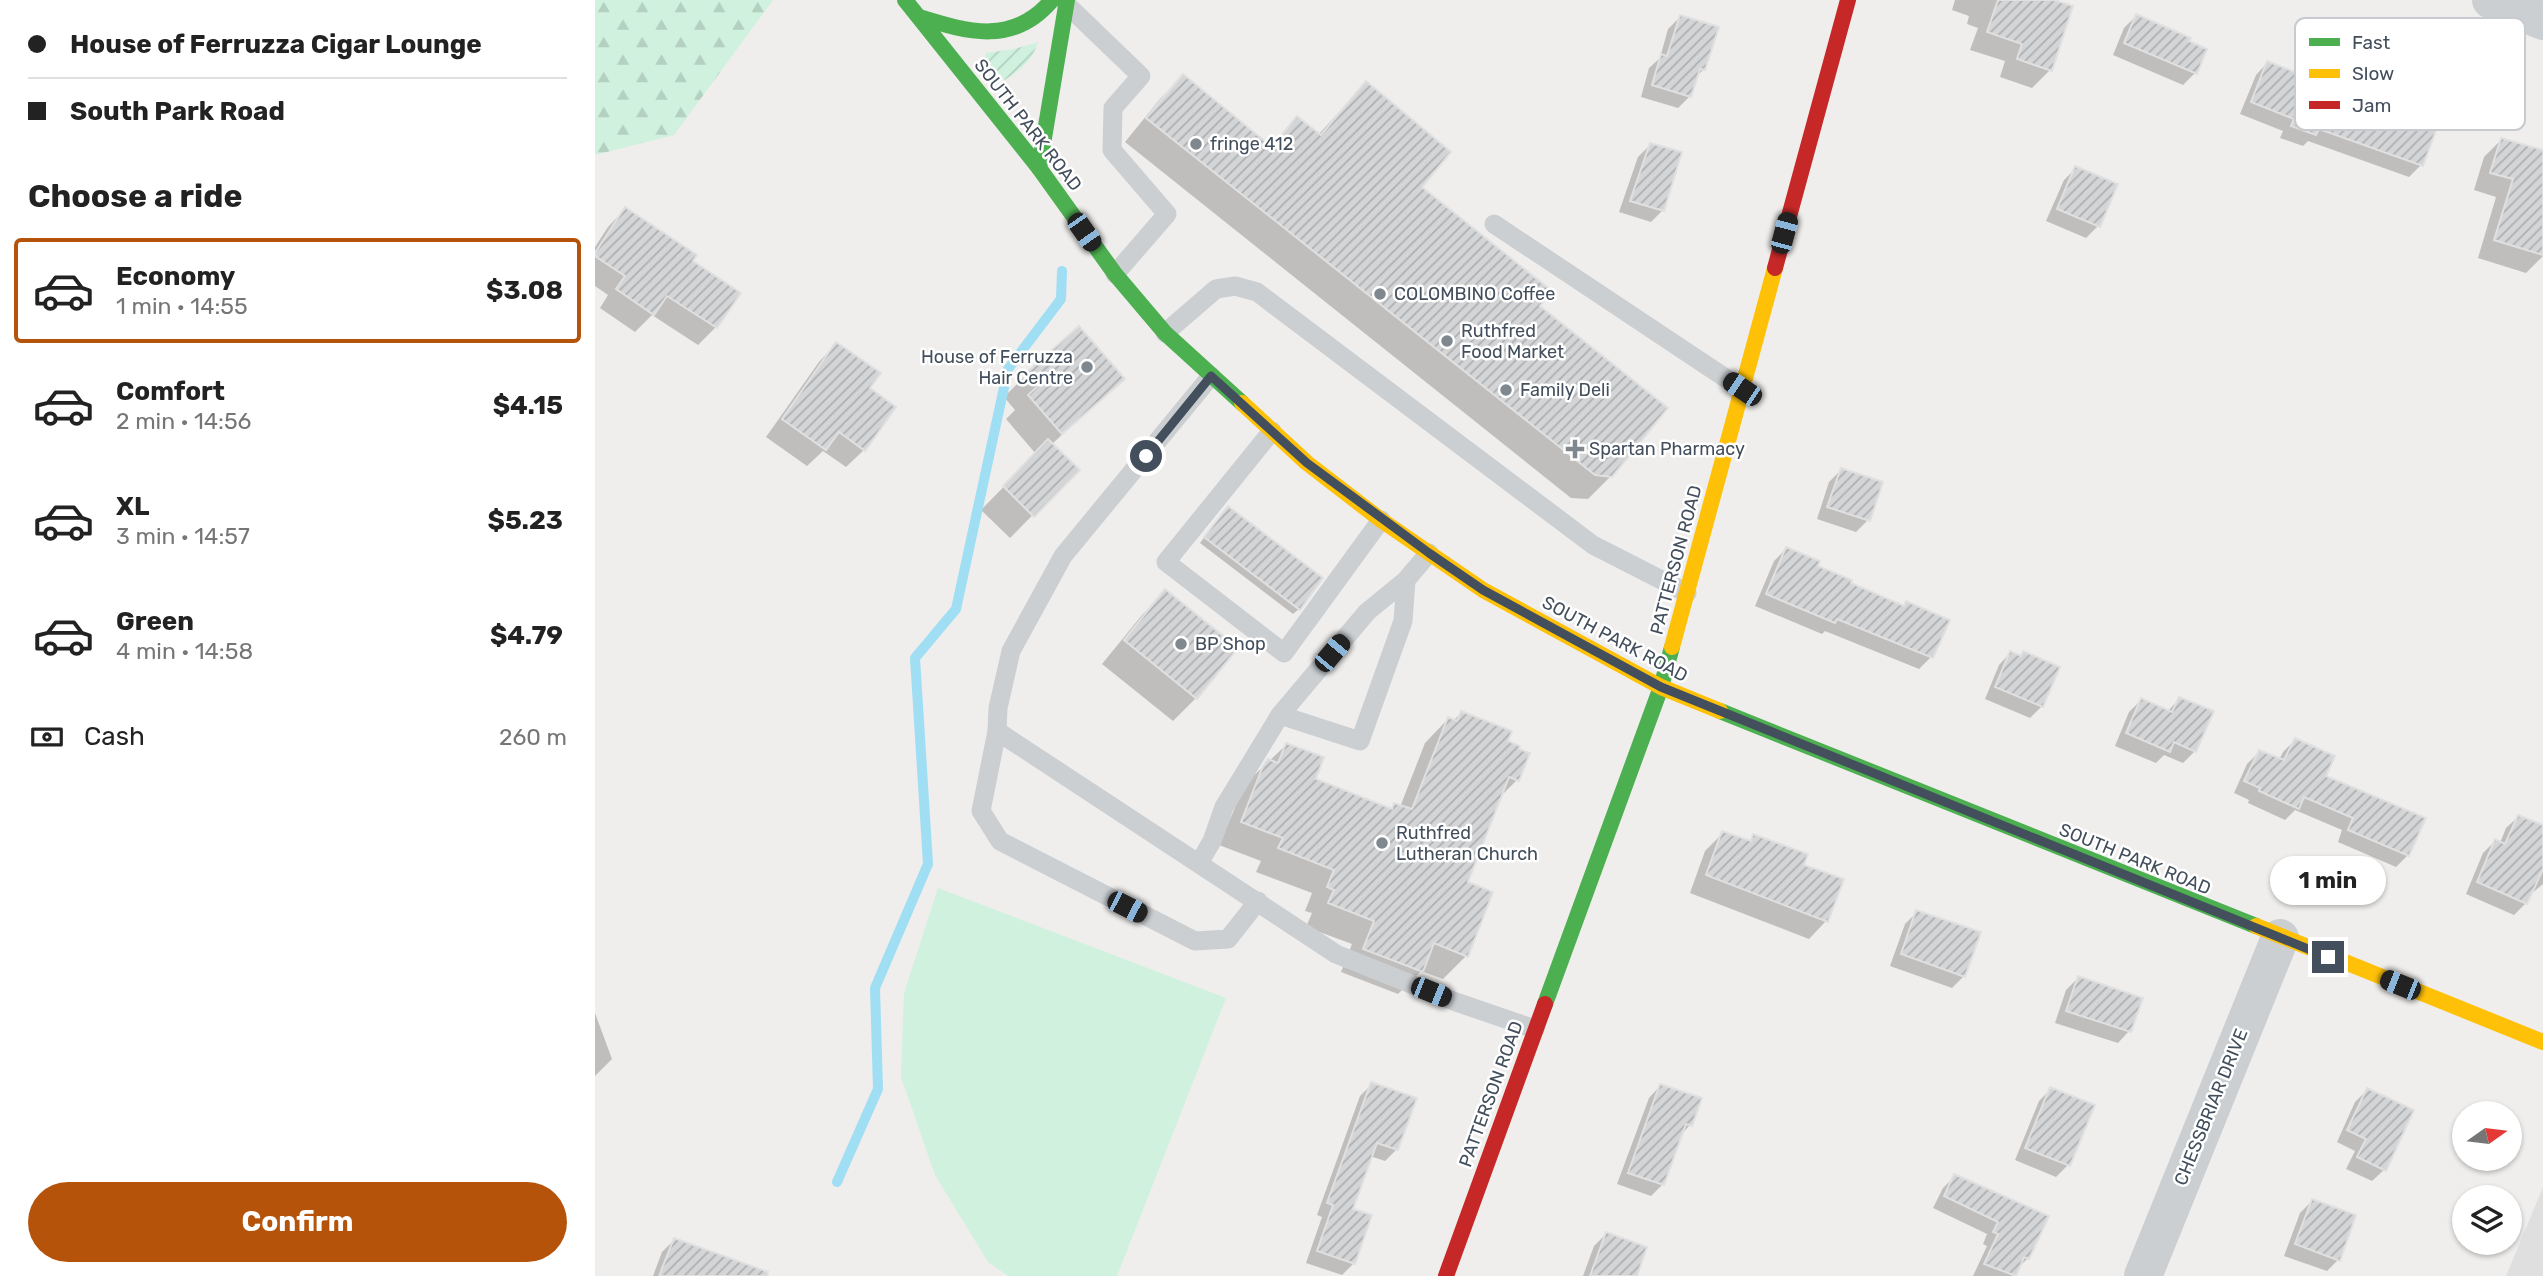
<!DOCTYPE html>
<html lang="en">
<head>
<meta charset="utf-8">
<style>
  :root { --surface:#fff; --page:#f6f6f6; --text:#222; --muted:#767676; --line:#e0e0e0; --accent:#b45309 }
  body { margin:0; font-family:Rubik,sans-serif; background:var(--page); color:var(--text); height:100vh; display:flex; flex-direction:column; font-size:26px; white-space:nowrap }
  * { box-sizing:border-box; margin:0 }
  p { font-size:23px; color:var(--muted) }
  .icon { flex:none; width:38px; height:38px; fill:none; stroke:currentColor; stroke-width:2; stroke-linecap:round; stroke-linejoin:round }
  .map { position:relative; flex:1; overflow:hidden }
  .panel { display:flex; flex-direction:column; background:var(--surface); width:595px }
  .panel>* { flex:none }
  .guide { display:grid; align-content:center; height:154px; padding:0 28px; background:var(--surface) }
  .needle { width:46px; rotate:76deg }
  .controls { position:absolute; left:1857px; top:1101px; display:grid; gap:14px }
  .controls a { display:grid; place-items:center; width:70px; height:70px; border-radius:50%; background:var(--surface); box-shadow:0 2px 5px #0004; font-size:35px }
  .end { position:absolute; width:32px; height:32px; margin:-16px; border:9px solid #434f5c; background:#fff; box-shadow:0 0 0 4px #fff }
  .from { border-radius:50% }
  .bubble { position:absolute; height:49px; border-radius:24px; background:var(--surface); box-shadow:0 2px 5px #0004; font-size:23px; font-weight:700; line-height:49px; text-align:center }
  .car { position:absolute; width:21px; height:42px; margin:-21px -10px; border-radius:9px; box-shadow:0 0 5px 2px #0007; background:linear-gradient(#222 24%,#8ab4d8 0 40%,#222 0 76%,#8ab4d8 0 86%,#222 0) }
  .guide b { display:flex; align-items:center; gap:24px; height:66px; font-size:26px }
  .guide b+b { border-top:2px solid var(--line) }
  .guide i { width:18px; height:18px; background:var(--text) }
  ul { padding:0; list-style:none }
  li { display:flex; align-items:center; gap:21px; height:105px; margin:0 14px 10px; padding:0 14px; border:4px solid transparent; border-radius:7px }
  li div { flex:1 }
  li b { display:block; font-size:26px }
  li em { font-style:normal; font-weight:700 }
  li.current { border-color:var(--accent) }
  li>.icon { width:63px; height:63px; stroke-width:1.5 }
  h2 { padding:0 28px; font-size:32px; line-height:84px }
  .pay { display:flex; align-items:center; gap:18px; height:77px; padding:0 28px; font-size:26px }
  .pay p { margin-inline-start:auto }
  .primary-button { display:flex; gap:14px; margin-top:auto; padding:14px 28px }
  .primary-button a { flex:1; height:80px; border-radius:42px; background:var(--accent); color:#fff; font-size:28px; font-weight:700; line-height:80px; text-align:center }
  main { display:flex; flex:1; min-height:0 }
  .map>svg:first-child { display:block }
  .education { fill:#e0dfe0 }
  .forest { fill:url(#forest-firs) }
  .garden { fill:url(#garden-furrows) }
  .pitch { fill:#cff1dd }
  .shadow { fill:#0003 }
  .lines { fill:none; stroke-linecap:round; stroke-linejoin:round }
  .stream { stroke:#9fdef3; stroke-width:10 }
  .building { fill:url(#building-hatch); stroke:#e0e0e1; stroke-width:2 }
  .lane { stroke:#cbcfd2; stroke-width:19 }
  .street { stroke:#cbcfd2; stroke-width:38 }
  .fast { stroke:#4caf50; stroke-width:16 }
  .slow { stroke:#ffc107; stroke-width:16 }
  .jam { stroke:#c62828; stroke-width:16 }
  .route { stroke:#434f5c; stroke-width:9 }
  .poi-dot { fill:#7f878f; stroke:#fff; stroke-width:2.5 }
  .labels { text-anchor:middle; stroke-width:5; stroke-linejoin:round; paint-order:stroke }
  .street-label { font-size:18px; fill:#434f5c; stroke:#fff }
  .poi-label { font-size:18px; fill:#434f5c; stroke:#fff; text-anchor:start }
  .key { fill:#fff; stroke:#c7cace; stroke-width:2 }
  .key-label { font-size:19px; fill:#434f5c }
</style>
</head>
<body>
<main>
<section class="panel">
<div class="guide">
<b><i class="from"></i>House of Ferruzza Cigar Lounge</b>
<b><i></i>South Park Road</b>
</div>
<h2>Choose a ride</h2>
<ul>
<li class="current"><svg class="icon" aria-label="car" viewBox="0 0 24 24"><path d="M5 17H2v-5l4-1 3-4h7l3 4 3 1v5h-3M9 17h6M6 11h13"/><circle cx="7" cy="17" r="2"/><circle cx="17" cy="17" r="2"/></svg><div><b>Economy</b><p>1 min · 14:55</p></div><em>$3.08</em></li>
<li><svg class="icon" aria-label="car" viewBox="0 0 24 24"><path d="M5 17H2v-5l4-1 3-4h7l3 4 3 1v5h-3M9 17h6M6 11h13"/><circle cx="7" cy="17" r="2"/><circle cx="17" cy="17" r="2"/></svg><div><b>Comfort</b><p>2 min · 14:56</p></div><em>$4.15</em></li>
<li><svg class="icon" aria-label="car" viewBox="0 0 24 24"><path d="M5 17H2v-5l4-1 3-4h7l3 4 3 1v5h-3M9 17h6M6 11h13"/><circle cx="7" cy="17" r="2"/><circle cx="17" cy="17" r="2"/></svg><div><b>XL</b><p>3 min · 14:57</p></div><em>$5.23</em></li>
<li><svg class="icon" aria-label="car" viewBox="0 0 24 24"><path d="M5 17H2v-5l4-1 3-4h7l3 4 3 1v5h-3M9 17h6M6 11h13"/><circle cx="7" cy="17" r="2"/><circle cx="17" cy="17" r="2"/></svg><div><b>Green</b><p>4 min · 14:58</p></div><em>$4.79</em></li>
</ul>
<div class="pay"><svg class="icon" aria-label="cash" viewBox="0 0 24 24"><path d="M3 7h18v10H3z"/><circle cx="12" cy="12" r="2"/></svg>Cash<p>260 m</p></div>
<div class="primary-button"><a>Confirm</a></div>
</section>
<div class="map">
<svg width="1948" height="1276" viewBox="0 0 1948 1276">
  <defs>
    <pattern id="forest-firs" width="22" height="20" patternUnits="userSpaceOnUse" patternTransform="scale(1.75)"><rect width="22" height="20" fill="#cff1dd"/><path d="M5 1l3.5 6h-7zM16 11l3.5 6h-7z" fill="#b3d0c0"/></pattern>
    <pattern id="garden-furrows" width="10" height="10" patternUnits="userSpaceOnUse" patternTransform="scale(1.75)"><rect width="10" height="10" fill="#cff1dd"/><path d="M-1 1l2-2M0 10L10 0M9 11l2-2" fill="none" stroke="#b3d0c0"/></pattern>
    <pattern id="building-hatch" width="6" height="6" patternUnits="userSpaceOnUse" patternTransform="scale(1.75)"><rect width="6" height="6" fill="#d4d5d6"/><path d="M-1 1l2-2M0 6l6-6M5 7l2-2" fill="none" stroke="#aeafb1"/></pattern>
  </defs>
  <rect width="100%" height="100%" fill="#efeeed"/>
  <polygon class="education" points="1948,1187 1948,1276 1911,1276"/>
  <polygon class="forest" points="0,0 178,0 79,135 0,155"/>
  <path class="garden" d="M443,42C437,61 426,69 410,80L389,59L391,53L419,49Z"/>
  <polygon class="pitch" points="343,888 631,998 522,1276 413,1276 393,1262 340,1175 306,1077 309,993"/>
  <g class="shadow">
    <polygon points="1360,0 1453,0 1455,70 1437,88 1405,77 1410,61 1375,50 1383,28 1372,24 1374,16 1357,10"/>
    <polygon points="1541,16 1592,42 1600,73 1588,85 1518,55 1529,28"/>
    <polygon points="1085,17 1109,69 1100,78 1095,96 1083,108 1046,97 1054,68 1065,58 1073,29"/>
    <polygon points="1672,63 1719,87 1775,110 1783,103 1826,165 1814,177 1713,141 1708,146 1685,138 1688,131 1645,114 1661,75"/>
    <polygon points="588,76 674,147 702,118 723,135 771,83 824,187 943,307 1016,476 993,499 976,498 530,142 565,99"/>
    <polygon points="1906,140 1948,152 1948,256 1931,273 1883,258 1901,197 1879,190 1889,157"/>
    <polygon points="1055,145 1068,210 1056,222 1024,212 1043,157"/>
    <polygon points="1481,168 1521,185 1503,226 1491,238 1451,221 1469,180"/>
    <polygon points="30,209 96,262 121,327 103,345 57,315 40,332 5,308 13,295 0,286 0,247 13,227"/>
    <polygon points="241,344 273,389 269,450 251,467 228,451 212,466 171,437 224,362"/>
    <polygon points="432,374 528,378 456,445 482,470 415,538 386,510 441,454 411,419 420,410 409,397"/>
    <polygon points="1246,470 1273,520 1261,532 1222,519 1234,482"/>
    <polygon points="628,513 704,609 698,614 605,543"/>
    <polygon points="1191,549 1254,584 1308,607 1312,603 1352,621 1336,657 1324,669 1230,631 1227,634 1160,606 1179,561"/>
    <polygon points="570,592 601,698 578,721 507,664 547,615"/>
    <polygon points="1415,653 1424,657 1429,653 1447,706 1435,718 1390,699 1404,665"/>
    <polygon points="1584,699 1600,751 1588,763 1569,755 1561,763 1520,746 1534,712 1546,700 1572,712"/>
    <polygon points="866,713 911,742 922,780 903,799 871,883 871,956 848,979 826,971 803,994 746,972 757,944 711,927 717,913 710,911 717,893 661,872 666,861 624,845 650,784 691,745 718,780 795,810 800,805 805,807 830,743 853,719 858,721"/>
    <polygon points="1700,740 1729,777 1813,855 1801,867 1743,842 1747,830 1700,810 1690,820 1653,803 1654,800 1639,793 1652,764 1664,752 1684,760 1688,752"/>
    <polygon points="1923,817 1948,827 1948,884 1935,895 1931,903 1919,915 1871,894 1888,853 1900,841 1905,843 1911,828"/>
    <polygon points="1128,833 1153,842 1159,836 1207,866 1231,921 1214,939 1095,893 1110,851"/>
    <polygon points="1322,912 1369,976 1357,988 1295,966 1310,924"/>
    <polygon points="1483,978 1534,1031 1523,1043 1460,1023 1471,990"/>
    <polygon points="0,1013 17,1059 0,1076"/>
    <polygon points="777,1084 802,1149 790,1161 775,1156 755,1210 759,1263 747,1275 711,1263 727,1217 722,1215 765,1096"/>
    <polygon points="1065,1086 1095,1125 1085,1136 1068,1184 1056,1196 1022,1184 1054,1098"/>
    <polygon points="1456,1089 1473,1165 1461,1177 1420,1160 1444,1101"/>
    <polygon points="1772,1090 1789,1170 1777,1181 1751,1169 1760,1151 1742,1142 1760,1102"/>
    <polygon points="1360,1176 1452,1217 1433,1258 1422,1269 1419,1276 1378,1276 1392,1246 1388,1244 1392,1234 1338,1208 1348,1188"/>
    <polygon points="1717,1201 1743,1260 1732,1271 1689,1256 1705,1213"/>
    <polygon points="1011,1234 1040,1276 988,1276 999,1246"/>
    <polygon points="79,1240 138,1276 58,1276 67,1252"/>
  </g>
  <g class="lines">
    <polyline class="stream" points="242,1182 283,1089 280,988 333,864 320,658 361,609 413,369 466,299 467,271"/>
  </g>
  <g class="building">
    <polygon points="1403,0 1459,0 1478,6 1457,71 1422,59 1427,44 1392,32"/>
    <polygon points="1541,14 1596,38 1594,41 1612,49 1602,74 1529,43"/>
    <polygon points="1085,15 1124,27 1110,70 1105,69 1096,97 1057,85 1066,54 1072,56"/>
    <polygon points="1672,61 1723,81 1721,86 1779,110 1782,101 1839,121 1838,123 1843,125 1828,166 1724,129 1721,135 1696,126 1699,119 1656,102"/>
    <polygon points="588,74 677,147 702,116 726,135 771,81 856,152 827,187 957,291 945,306 1073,408 1017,477 1000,475 551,118"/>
    <polygon points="1906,138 1948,150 1948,255 1899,240 1918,179 1895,173"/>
    <polygon points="1055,143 1087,152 1069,211 1035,201"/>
    <polygon points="1480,166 1523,184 1505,227 1462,209"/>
    <polygon points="30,207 102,255 98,261 146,293 122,328 72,296 59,315 21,289 30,276 0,256 0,253"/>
    <polygon points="484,326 530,379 467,434 433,395 443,386 431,373"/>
    <polygon points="241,342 286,373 275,388 301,407 270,451 244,432 231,450 187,419"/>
    <polygon points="453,439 485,470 439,517 408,486"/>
    <polygon points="1246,468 1288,482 1275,521 1232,507"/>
    <polygon points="633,506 728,578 705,610 609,537"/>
    <polygon points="1191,547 1225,561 1223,566 1257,580 1256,583 1309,606 1311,601 1355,620 1338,658 1242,619 1240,623 1171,594"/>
    <polygon points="570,589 643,648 602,699 529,640"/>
    <polygon points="1415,651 1426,656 1428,651 1465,667 1448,707 1400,687"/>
    <polygon points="1584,697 1619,711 1601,752 1579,742 1575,752 1531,733 1546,698 1577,712"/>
    <polygon points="866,711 917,731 913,741 925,746 924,749 935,753 924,781 914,777 873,882 898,892 873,957 839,943 828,972 768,949 779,921 733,903 739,890 732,887 739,870 683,848 688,838 646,822 668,766 673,759 683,763 691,743 729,757 721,779 797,809 799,803 817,809 853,717 862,721"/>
    <polygon points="1700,738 1740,756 1731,776 1831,818 1814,856 1753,830 1758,818 1709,797 1704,809 1664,791 1665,788 1649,781 1664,750 1689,760"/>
    <polygon points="1923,815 1948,825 1948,869 1932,904 1882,882 1900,839 1910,844"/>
    <polygon points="1127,831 1156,841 1158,834 1213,854 1209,865 1249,879 1233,922 1111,875"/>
    <polygon points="1321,910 1386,932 1370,977 1306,954"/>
    <polygon points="1483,976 1548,998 1536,1032 1471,1011"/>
    <polygon points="776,1082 822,1098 803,1150 782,1143 758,1209 777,1215 760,1264 722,1251 738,1205 732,1203"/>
    <polygon points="1065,1084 1107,1098 1097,1126 1091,1124 1069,1185 1033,1173"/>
    <polygon points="1455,1087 1500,1105 1475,1166 1430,1148"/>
    <polygon points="1772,1088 1819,1110 1791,1171 1762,1157 1771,1139 1752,1130"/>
    <polygon points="1359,1174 1454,1216 1434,1259 1429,1257 1421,1276 1389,1264 1403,1234 1398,1232 1403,1222 1349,1196"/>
    <polygon points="1717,1199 1761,1215 1745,1261 1700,1244"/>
    <polygon points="1011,1232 1052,1247 1042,1276 995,1276"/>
    <polygon points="79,1238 173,1272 172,1276 64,1276"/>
  </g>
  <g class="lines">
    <g class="lane">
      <polyline points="471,4 546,76 518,108 517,150 572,214 520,274"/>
      <polyline points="899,224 1147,389"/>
      <polyline points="570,333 621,289 640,286 662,292 998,545 1092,593"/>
      <polyline points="616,376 468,556 416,651 403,708 402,731 741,954 861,1002 940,1029"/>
      <polyline points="677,431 571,562 689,653 786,520"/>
      <polyline points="811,580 808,621 765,741 685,715 772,612 811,580 834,553"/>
      <polyline points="402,731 386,811 405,841 600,941 633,939 663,901"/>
      <polyline points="604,863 617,841 629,807 685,715"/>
    </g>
    <g class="street">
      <polyline points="1896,0 1948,21"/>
      <polyline points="1548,1276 1685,938"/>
    </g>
    <g class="fast">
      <polyline points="310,0 444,168 520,274 570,333 647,403"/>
      <path d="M324,17C373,32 418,46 457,0"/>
      <polyline points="444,168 472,0"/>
      <polyline points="1125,711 1661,926"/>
      <polyline points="950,1004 1066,687 1077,647"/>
    </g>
    <g class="slow">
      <polyline points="647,403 712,463 786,520 888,590 1066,687 1125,711"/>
      <polyline points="1077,647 1180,268"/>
      <polyline points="1661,926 1948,1042"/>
    </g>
    <g class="jam">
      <polyline points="1180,268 1253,0"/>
      <polyline points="851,1276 950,1004"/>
    </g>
  </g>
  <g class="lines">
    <polyline class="route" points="551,456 616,376 712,463 834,553 888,590 1066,687 1733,957"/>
  </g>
  <g class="poi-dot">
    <circle cx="601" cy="144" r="7"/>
    <circle cx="785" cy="294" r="7"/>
    <circle cx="852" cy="341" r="7"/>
    <circle cx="492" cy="367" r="7"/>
    <circle cx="911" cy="390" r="7"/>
    <path d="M976.5 438.5h7v7h7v7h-7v7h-7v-7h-7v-7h7z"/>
    <circle cx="586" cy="644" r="7"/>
    <circle cx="787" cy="843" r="7"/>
  </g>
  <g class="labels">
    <g class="street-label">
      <text transform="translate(433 125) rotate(52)" y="6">SOUTH PARK ROAD</text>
      <text transform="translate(1081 560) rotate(-75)" y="6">PATTERSON ROAD</text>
      <text transform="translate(1020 639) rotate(28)" y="6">SOUTH PARK ROAD</text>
      <text transform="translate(1540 859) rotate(22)" y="6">SOUTH PARK ROAD</text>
      <text transform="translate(896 1094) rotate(-70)" y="6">PATTERSON ROAD</text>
      <text transform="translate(1616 1107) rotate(-68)" y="6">CHESSBRIAR DRIVE</text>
    </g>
    <g class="poi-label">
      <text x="615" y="150">fringe 412</text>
      <text x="799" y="300">COLOMBINO Coffee</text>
      <text x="866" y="337">Ruthfred<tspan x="866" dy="21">Food Market</tspan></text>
      <text x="478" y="363" text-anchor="end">House of Ferruzza<tspan x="478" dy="21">Hair Centre</tspan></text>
      <text x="925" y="396">Family Deli</text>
      <text x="994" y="455">Spartan Pharmacy</text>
      <text x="600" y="650">BP Shop</text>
      <text x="801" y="839">Ruthfred<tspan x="801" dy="21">Lutheran Church</tspan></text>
    </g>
  </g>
  <rect x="1700" y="18" width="230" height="112" rx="10" class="key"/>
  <rect x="1714" y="38" width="31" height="8" fill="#4caf50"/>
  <rect x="1714" y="69" width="31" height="9" fill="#ffc107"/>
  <rect x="1714" y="101" width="31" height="8" fill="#c62828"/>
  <g class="key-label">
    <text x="1757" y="49">Fast</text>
    <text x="1757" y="80">Slow</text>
    <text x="1757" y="112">Jam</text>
  </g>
</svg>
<div class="controls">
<a><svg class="needle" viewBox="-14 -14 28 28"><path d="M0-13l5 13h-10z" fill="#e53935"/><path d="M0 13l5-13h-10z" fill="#767676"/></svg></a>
<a><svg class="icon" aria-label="layers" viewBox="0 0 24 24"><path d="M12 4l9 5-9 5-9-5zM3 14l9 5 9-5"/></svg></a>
</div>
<i class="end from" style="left:551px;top:456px"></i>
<i class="end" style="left:1733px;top:957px"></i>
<div class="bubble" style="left:1675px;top:856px;width:116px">1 min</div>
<i class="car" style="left:489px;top:232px;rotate:145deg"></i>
<i class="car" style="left:1189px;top:233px;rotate:15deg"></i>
<i class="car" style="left:1147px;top:389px;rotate:304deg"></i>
<i class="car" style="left:737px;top:653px;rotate:40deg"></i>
<i class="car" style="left:532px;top:907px;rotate:117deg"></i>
<i class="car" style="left:1805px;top:985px;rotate:292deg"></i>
<i class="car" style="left:836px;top:992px;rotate:112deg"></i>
</div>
</main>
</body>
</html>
